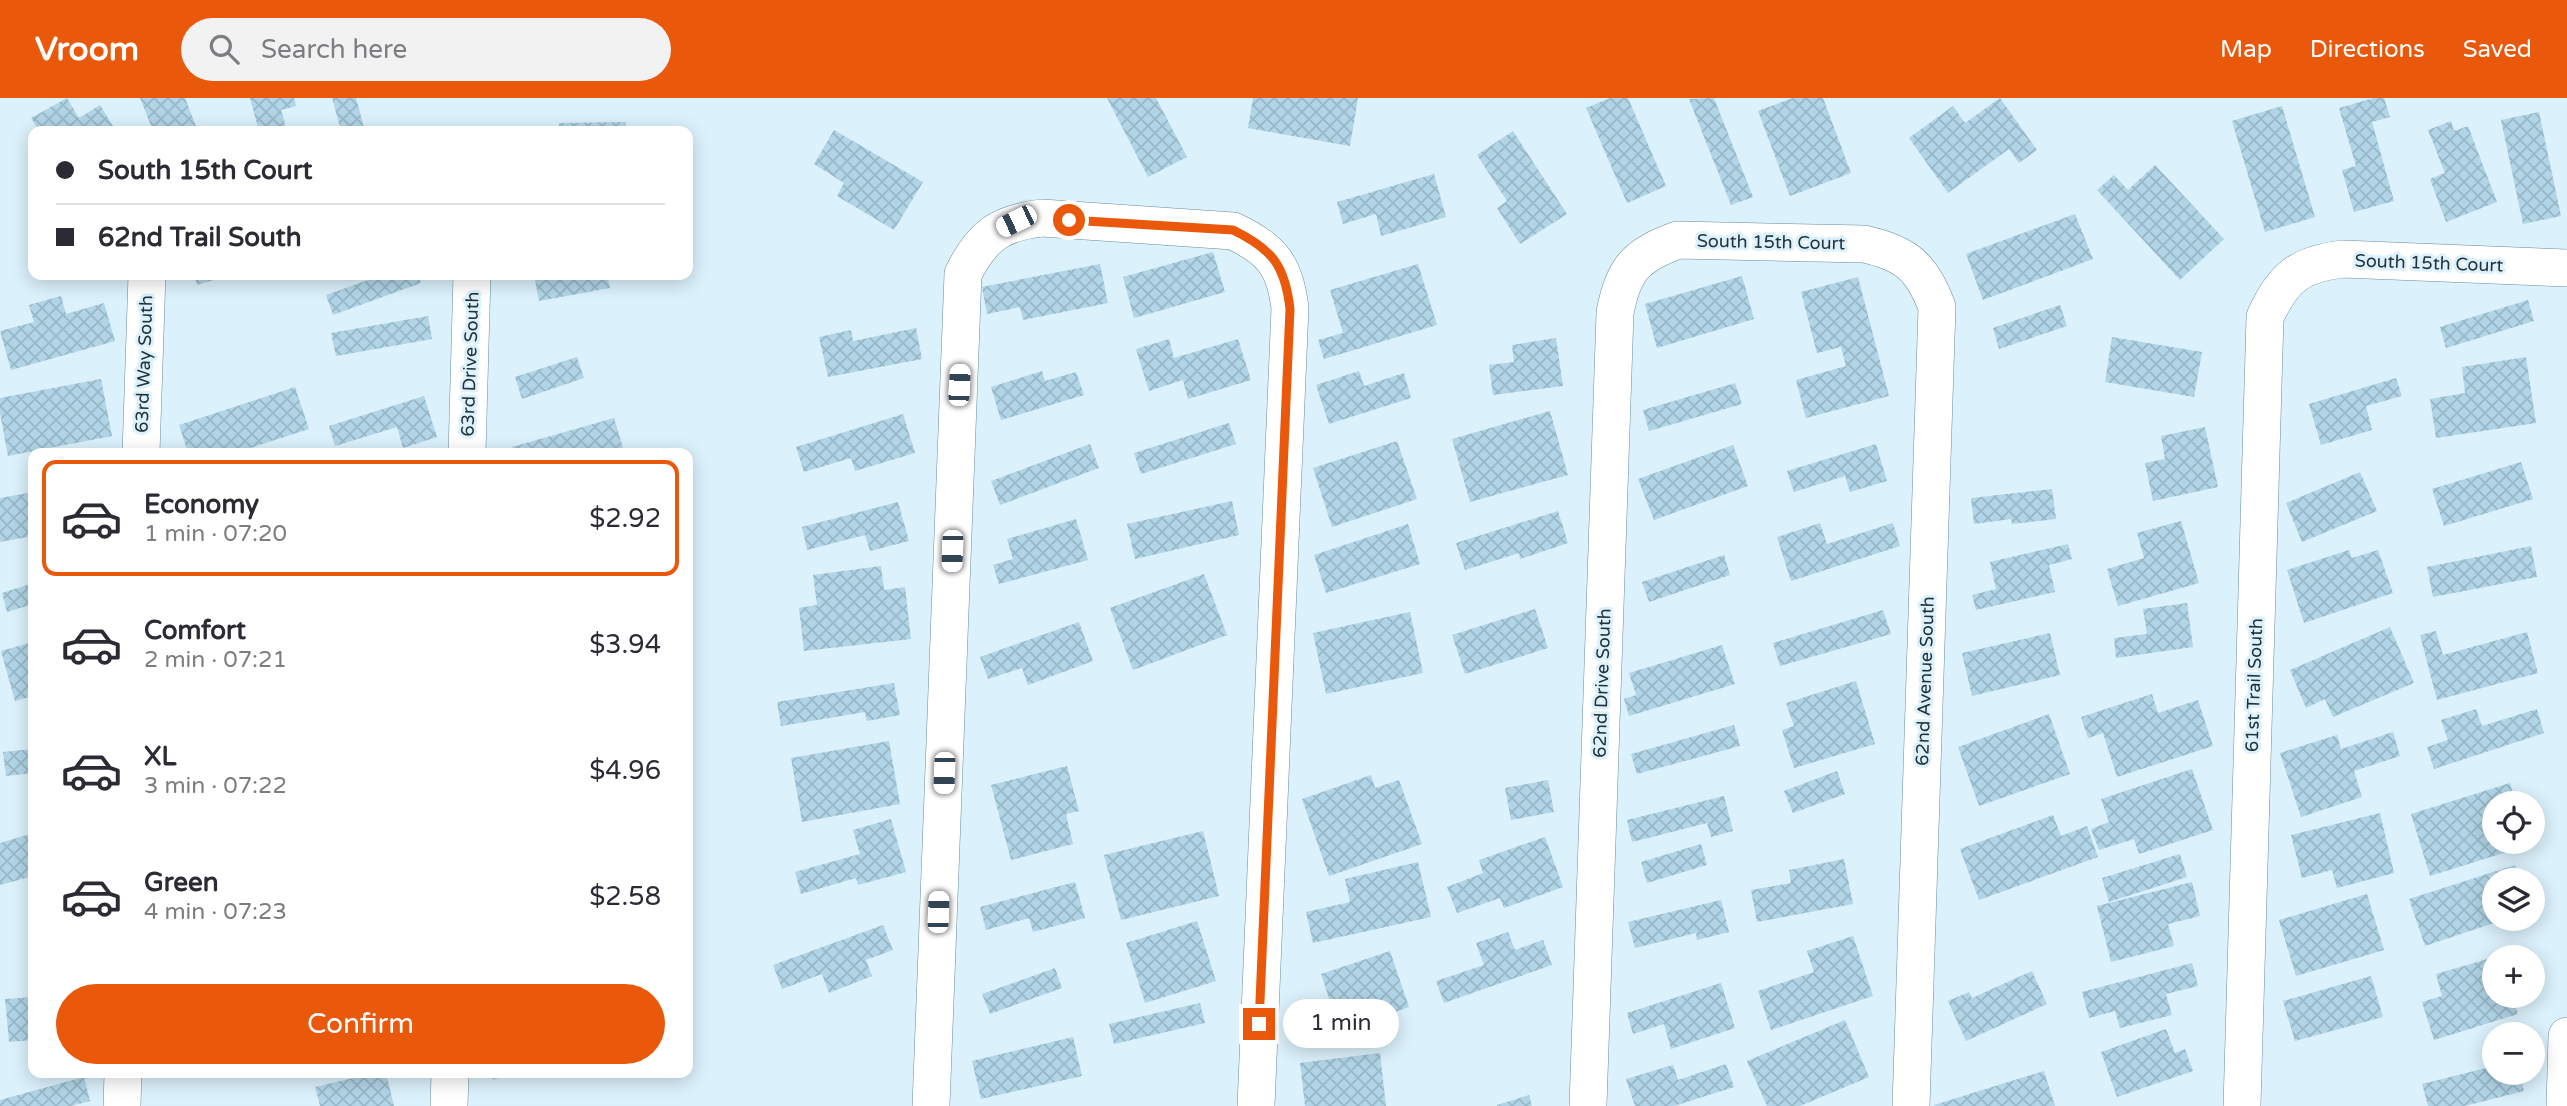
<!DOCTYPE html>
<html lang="en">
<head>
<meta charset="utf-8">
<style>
  :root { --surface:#fff; --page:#f2f2f3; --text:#2b2b33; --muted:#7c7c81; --line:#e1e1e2; --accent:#ea580c }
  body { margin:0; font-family:"Varela Round",sans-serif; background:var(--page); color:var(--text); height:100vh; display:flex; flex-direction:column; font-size:26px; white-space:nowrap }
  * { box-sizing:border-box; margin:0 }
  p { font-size:23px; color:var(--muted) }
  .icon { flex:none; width:38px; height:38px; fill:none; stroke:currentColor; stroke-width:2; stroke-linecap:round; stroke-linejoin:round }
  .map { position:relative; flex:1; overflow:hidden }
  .drawer { position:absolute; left:28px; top:350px; width:665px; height:630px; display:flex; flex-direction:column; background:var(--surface); border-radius:14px; box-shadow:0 4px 18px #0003 }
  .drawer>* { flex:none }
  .guide { position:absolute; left:28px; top:28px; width:665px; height:154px; border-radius:14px; box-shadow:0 4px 18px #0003; display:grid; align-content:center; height:154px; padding:0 28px; background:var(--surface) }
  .tools { position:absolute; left:2482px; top:693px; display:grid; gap:14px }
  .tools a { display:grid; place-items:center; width:63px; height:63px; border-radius:50%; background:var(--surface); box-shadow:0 4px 18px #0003; font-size:35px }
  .end { position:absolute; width:32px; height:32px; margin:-16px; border:9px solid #ea580c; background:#fff; box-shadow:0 0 0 4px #fff }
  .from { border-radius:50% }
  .bubble { position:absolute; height:49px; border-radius:24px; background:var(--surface); box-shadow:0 4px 18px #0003; font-size:23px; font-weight:600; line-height:49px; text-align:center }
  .car { position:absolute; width:21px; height:42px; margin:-21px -10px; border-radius:9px; box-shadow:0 0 5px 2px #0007; background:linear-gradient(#fff 24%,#345 0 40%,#fff 0 76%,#345 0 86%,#fff 0) }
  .guide b { display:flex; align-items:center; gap:24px; height:66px; font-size:26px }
  .guide b+b { border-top:2px solid var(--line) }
  .guide i { width:18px; height:18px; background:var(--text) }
  ul { padding:12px 0 0; list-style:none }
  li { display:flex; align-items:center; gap:21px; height:116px; margin:0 14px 10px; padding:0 14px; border:4px solid transparent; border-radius:14px }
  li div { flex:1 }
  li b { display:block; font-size:26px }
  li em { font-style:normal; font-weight:600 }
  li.active { border-color:var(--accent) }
  li>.icon { width:63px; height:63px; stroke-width:1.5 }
  .cta { display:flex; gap:14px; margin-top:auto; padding:14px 28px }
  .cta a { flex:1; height:80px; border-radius:42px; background:var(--accent); color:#fff; font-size:28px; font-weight:600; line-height:80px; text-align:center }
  header { display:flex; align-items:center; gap:42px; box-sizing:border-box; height:98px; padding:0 35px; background:var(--accent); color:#fff }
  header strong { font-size:33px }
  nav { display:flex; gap:38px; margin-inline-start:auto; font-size:24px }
  .search { width:490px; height:63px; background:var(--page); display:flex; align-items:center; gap:18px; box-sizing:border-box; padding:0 24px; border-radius:38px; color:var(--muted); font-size:26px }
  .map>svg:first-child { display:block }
  .building { fill:url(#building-cross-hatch) }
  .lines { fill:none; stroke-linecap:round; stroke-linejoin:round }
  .minor-casing { stroke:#698b9c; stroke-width:38 }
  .minor { stroke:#fff; stroke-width:37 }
  .route { stroke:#ea580c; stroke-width:9 }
  .labels { text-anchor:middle; stroke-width:6; stroke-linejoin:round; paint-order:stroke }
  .street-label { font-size:18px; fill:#243239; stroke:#dbf1fb }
</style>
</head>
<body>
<header>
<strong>Vroom</strong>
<div class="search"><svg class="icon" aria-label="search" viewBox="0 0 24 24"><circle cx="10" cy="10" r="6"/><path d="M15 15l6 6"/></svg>Search here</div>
<nav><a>Map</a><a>Directions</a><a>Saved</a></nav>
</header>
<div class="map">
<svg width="2567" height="1008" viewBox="0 0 2567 1008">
  <defs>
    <pattern id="building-cross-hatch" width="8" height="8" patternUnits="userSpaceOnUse" patternTransform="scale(1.75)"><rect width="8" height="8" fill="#b1d5e7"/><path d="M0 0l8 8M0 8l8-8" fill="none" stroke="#98b7c7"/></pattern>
  </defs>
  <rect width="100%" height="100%" fill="#dbf1fb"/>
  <g class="building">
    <polygon points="67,0 79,20 100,7 116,33 39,33 31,20"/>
    <polygon points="140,0 185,0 198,33 153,33"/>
    <polygon points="250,0 294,0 296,8 281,12 287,33 259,33"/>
    <polygon points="332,0 356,0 365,33 341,33"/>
    <polygon points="1107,0 1156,0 1187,59 1148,79"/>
    <polygon points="1253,0 1358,0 1350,48 1248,30"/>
    <polygon points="1610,0 1628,0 1666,88 1627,105 1586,10"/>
    <polygon points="1714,0 1753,99 1731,107 1689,1"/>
    <polygon points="1793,0 1823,0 1851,75 1790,98 1758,13"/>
    <polygon points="2000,0 2037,52 2019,65 2009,51 1948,95 1909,40 1953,8 1965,25"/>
    <polygon points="2374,0 2384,0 2390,19 2372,24 2394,103 2354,114 2342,72 2356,68 2339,10"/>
    <polygon points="2282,8 2315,119 2265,134 2232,23"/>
    <polygon points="2539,14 2561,118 2523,126 2501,22"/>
    <polygon points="2451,23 2454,33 2468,28 2497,104 2446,124 2430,81 2445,75 2428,32"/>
    <polygon points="626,24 626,33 559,33 559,25"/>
    <polygon points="834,32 923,84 894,132 837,98 844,85 814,66"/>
    <polygon points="1513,33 1567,116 1520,146 1497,110 1507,103 1477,57"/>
    <polygon points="2155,67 2224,141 2180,182 2097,92 2114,77 2128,92"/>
    <polygon points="1434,76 1446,119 1381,138 1376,116 1343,126 1337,104"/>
    <polygon points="2075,116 2093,161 1983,202 1966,156"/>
    <polygon points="1213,154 1225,194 1134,220 1123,179"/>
    <polygon points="1100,166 1108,205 1023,222 1020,209 987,216 982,189"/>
    <polygon points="1418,166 1437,227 1324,261 1318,242 1343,235 1330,192"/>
    <polygon points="194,177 230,177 197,187"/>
    <polygon points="382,177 418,177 421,185 333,217 326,197"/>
    <polygon points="534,177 607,177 610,190 539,203"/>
    <polygon points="1742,178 1754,221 1657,250 1645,206"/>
    <polygon points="1858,179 1889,298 1806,320 1796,282 1846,268 1841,249 1817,255 1801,194"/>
    <polygon points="61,198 66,216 104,205 115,243 11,272 0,233 34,224 29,207"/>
    <polygon points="2528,202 2534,223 2446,250 2440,229"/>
    <polygon points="2060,207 2067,228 1999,251 1993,230"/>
    <polygon points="428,218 432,241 336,258 331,235"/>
    <polygon points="916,230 922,261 828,279 819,239 851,232 853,243"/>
    <polygon points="2112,239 2202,254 2194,299 2105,284"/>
    <polygon points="1556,240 1563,288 1493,297 1489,267 1514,264 1512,247"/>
    <polygon points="1169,241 1174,260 1238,241 1251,282 1188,301 1183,282 1149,293 1136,251"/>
    <polygon points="577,259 584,280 522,301 515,279"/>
    <polygon points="2526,259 2536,325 2436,340 2430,301 2465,295 2462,269"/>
    <polygon points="1042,273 1045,283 1076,274 1084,297 1001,322 991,289"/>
    <polygon points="1359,273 1364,288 1404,275 1411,300 1329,326 1316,287"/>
    <polygon points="2396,280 2402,298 2366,308 2372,332 2321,347 2309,306"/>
    <polygon points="101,281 112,338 8,358 0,315 0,300"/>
    <polygon points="1735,285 1742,306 1649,333 1643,312"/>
    <polygon points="295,289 309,331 235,355 188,355 179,327"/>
    <polygon points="424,298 437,339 403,350 397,329 335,348 329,328"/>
    <polygon points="1550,313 1568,377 1470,404 1452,341"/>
    <polygon points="903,316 915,355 855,373 851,360 804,374 796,349"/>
    <polygon points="614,320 624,353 617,355 513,355 512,349"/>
    <polygon points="1229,325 1236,346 1141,376 1134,355"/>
    <polygon points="2205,329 2218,389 2153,403 2145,365 2165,361 2161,338"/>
    <polygon points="1397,343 1417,401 1332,429 1313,370"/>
    <polygon points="1090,346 1099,370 1000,407 991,383"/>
    <polygon points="1876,346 1887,383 1850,394 1845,378 1794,394 1787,373"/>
    <polygon points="1733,347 1748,388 1654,422 1638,381"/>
    <polygon points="2521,364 2533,401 2444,428 2432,391"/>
    <polygon points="2360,374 2377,413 2302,444 2286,405"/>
    <polygon points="2052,391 2056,421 2012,426 2011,421 1974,426 1971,400"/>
    <polygon points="33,394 33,438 0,444 0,400"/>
    <polygon points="1232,403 1239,437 1135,461 1127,426"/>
    <polygon points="898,404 909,443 870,453 865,437 807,452 802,429"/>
    <polygon points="1558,413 1568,445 1520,461 1519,455 1465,472 1456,445"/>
    <polygon points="1076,421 1088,462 999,486 993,467 1013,461 1007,441"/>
    <polygon points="2181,423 2199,485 2118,508 2107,471 2144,460 2137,435"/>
    <polygon points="1820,425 1827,446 1893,425 1900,448 1791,483 1777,439"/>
    <polygon points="1408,426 1420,466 1326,495 1314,457"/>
    <polygon points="2068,446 2072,461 2049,467 2055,494 1976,512 1972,497 1996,491 1990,464"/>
    <polygon points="2531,448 2537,479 2433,499 2427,469"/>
    <polygon points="2349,452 2352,460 2378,452 2393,495 2304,525 2287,472"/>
    <polygon points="1724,457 1730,477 1649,504 1642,484"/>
    <polygon points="881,468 884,492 905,489 911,541 804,553 799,510 817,507 813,477"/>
    <polygon points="1204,476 1227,537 1133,572 1110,510"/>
    <polygon points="33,485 33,506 7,514 2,495"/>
    <polygon points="2187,505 2193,549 2116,560 2114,540 2147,536 2143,511"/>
    <polygon points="1535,511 1548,550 1465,576 1452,537"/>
    <polygon points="1883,512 1891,536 1780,568 1773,545"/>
    <polygon points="1410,514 1423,575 1326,596 1313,535"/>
    <polygon points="1079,524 1093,563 1028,587 1022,570 988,581 980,559"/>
    <polygon points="2390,529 2414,585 2333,619 2325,601 2306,610 2290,572"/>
    <polygon points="2436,533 2443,557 2527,534 2538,575 2437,602 2420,537"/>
    <polygon points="2050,535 2060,577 1972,598 1962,555"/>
    <polygon points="33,544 33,598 15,603 1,553"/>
    <polygon points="1722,547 1735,586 1629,618 1624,601 1636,597 1629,575"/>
    <polygon points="1856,583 1875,646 1794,670 1782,632 1794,628 1786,605"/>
    <polygon points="894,585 900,617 867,623 865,614 781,628 777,604"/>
    <polygon points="2152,596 2158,615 2198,602 2213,648 2117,679 2103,635 2088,640 2081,619"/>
    <polygon points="2476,611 2482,628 2537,611 2544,635 2434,671 2427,649 2448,642 2441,622"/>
    <polygon points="2049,616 2070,676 1979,708 1958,649"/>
    <polygon points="1734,627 1740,648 1637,676 1631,656"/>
    <polygon points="2393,634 2400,658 2354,673 2362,699 2301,719 2280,655 2337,637 2341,651"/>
    <polygon points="889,643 900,706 802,724 791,660"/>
    <polygon points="33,651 33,675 6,678 3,654"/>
    <polygon points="1067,668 1079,713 1066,716 1073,746 1011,762 991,687"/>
    <polygon points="2192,671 2213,732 2139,756 2134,741 2099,752 2091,731 2109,724 2101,701"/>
    <polygon points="1837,673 1845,696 1793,715 1784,693"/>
    <polygon points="1371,677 1375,690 1399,682 1422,746 1329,778 1302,701"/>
    <polygon points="1548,682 1554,714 1511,722 1505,690"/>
    <polygon points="2510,685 2516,705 2494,705 2494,744 2528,744 2529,747 2430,778 2411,716"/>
    <polygon points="1724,698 1733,733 1711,739 1707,725 1632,744 1627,722"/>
    <polygon points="2380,715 2394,775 2337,790 2332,772 2302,780 2291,737"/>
    <polygon points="2053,717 2061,738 2087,728 2098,759 1979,802 1960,751"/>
    <polygon points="891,721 906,774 858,787 856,780 801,796 795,774 860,756 853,732"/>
    <polygon points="1203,733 1219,798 1121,822 1104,757"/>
    <polygon points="33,735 33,778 0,787 0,745"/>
    <polygon points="1545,739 1563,789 1504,810 1500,800 1457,815 1447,789 1483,775 1479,762"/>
    <polygon points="1701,746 1707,767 1647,785 1641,764"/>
    <polygon points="2180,756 2187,779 2109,804 2102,780"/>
    <polygon points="1844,761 1853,806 1757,824 1751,792 1791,785 1789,772"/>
    <polygon points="1418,764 1431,819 1313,845 1306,814 1350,804 1345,781"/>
    <polygon points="2515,767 2520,782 2494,782 2494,821 2506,821 2425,848 2409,801"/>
    <polygon points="1075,784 1085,820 1033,834 1029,820 986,832 980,809"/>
    <polygon points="2192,784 2200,818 2168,826 2174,848 2111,864 2097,808"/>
    <polygon points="2367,796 2384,852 2296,878 2279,822"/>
    <polygon points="1721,802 1729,834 1697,842 1696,835 1635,850 1628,824"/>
    <polygon points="1197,823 1216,883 1145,905 1126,845"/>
    <polygon points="883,827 893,852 866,862 872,878 829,895 822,876 782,891 773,867"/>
    <polygon points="1508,834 1515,852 1543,842 1552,867 1444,905 1436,883 1484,867 1476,845"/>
    <polygon points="1853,838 1873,898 1771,932 1758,893 1814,874 1807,853"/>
    <polygon points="1390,853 1409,909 1340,933 1321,876"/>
    <polygon points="2494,859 2494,898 2512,898 2518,916 2434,942 2422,904 2442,898 2436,876"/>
    <polygon points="2192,865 2198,888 2166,896 2172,917 2120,930 2115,913 2089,920 2082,894"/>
    <polygon points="1055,870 1062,890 990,916 982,896"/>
    <polygon points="2032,873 2047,906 1966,943 1948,903 1969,894 1972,900"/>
    <polygon points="2371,878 2383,919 2295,943 2283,903"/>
    <polygon points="1721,885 1735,930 1671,951 1664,926 1633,936 1627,915"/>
    <polygon points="33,899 33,942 9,944 5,901"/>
    <polygon points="1200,905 1205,925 1114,946 1109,926"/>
    <polygon points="1845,922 1869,979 1800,1008 1767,1008 1747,963"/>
    <polygon points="2166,931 2175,955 2185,951 2193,973 2117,999 2101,954"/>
    <polygon points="1073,939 1082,978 981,1001 972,963"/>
    <polygon points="1380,955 1386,1008 1305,1008 1300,965"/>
    <polygon points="1726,966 1734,989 1674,1008 1635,1008 1626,981 1673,967 1678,982"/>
    <polygon points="2494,968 2494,975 2520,975 2524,993 2465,1008 2428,1008 2422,986"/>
    <polygon points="2044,973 2055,1008 1934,1008 1934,1007"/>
    <polygon points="374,975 386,975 394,1008 320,1008 315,989"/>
    <polygon points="490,975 514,975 493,982"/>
    <polygon points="84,979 90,1003 71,1008 0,1008 0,1002"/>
    <polygon points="1529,997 1532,1008 1497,1008 1497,1007"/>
  </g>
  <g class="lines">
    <g class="minor-casing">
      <g id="minor">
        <polyline points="141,355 147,177"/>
        <polyline points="467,355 472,177"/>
        <polyline points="122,1008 123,975"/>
        <polyline points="449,1008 450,975"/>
        <path d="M931,1008L963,176C982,138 999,125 1042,120L1233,133C1272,151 1285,168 1290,210L1256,1008"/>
        <path d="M1588,1008L1615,215C1623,171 1636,157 1678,142L1864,146C1906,155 1922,169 1937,209L1911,1008"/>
        <path d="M2242,1008L2265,219C2283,179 2300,166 2343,161L2567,170"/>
        <polyline points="2565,1008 2567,938"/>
      </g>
    </g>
    <use href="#minor" class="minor"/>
  </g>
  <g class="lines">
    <path class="route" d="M1069,122L1233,132C1272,151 1285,167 1290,211L1259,926"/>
  </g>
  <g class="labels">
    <g class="street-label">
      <text transform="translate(1771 144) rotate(1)" y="6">South 15th Court</text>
      <text transform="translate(2429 165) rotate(2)" y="6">South 15th Court</text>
      <text transform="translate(144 266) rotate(-88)" y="6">63rd Way South</text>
      <text transform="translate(470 266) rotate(-88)" y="6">63rd Drive South</text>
      <text transform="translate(1925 583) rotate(-88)" y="6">62nd Avenue South</text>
      <text transform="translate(1602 585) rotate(-88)" y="6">62nd Drive South</text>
      <text transform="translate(2254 587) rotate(-88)" y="6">61st Trail South</text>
    </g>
  </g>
</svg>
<div class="tools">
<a><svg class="icon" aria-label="locate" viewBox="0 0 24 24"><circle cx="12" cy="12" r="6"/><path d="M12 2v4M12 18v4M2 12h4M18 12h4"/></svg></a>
<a><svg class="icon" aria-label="layers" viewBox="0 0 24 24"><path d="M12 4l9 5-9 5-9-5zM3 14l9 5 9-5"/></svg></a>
<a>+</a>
<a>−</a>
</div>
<i class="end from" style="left:1069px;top:122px"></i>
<i class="end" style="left:1259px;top:926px"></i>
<div class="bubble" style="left:1283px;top:901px;width:116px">1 min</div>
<i class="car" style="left:1016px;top:123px;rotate:244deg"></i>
<i class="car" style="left:959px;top:287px;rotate:3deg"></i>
<i class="car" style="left:952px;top:453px;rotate:182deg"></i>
<i class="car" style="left:944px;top:675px;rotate:182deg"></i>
<i class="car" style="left:938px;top:814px;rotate:2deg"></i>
<div class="guide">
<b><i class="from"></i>South 15th Court</b>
<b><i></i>62nd Trail South</b>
</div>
<section class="drawer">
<ul>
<li class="active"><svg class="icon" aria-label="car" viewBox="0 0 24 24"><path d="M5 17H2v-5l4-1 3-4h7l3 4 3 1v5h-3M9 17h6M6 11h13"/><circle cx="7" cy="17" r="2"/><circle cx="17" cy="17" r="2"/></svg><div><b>Economy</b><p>1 min · 07:20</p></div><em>$2.92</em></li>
<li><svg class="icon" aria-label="car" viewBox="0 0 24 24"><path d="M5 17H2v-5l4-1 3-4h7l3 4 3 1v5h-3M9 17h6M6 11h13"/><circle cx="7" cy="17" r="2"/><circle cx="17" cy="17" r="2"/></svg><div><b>Comfort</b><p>2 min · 07:21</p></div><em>$3.94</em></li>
<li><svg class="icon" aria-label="car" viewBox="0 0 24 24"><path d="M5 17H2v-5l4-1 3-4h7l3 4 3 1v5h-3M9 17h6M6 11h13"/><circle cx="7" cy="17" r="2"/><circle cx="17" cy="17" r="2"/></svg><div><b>XL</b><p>3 min · 07:22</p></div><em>$4.96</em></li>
<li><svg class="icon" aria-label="car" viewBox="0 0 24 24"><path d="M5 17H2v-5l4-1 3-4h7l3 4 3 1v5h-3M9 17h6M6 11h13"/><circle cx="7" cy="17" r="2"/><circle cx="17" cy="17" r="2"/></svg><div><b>Green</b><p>4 min · 07:23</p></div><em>$2.58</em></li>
</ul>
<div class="cta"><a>Confirm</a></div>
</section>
</div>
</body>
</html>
